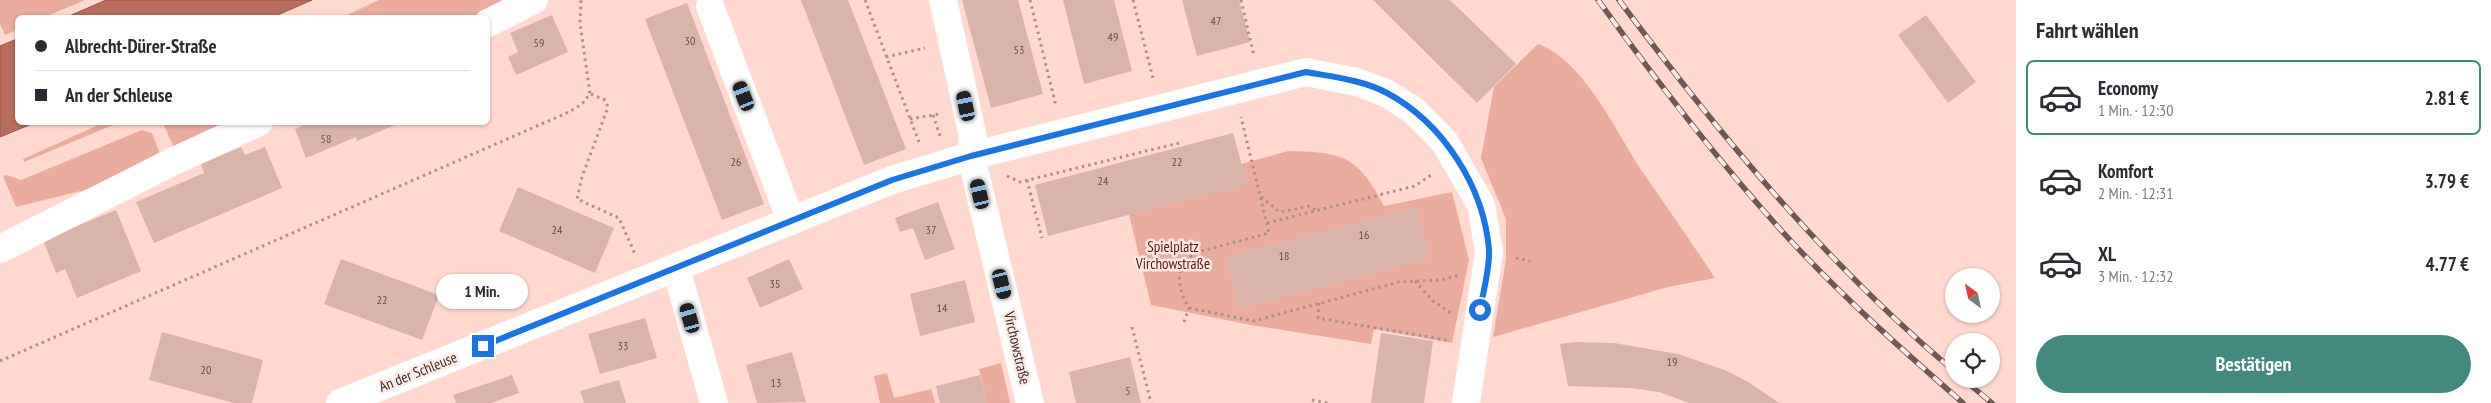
<!DOCTYPE html>
<html lang="de">
<head>
<meta charset="utf-8">
<style>
  :root { --surface:#fff; --page:#f7f7f7; --text:#2b2b33; --muted:#7c7c81; --line:#e1e1e2; --accent:#44897e }
  body { margin:0; font-family:"PT Sans Narrow",sans-serif; background:var(--page); color:var(--text); height:100vh; display:flex; flex-direction:column; font-size:19px; white-space:nowrap }
  * { box-sizing:border-box; margin:0 }
  p { font-size:16px; color:var(--muted) }
  .icon { flex:none; width:28px; height:28px; fill:none; stroke:currentColor; stroke-width:2; stroke-linecap:round; stroke-linejoin:round }
  .map { position:relative; flex:1; overflow:hidden }
  .panel { display:flex; flex-direction:column; background:var(--surface); width:475px }
  .panel>* { flex:none }
  .banner { position:absolute; left:15px; top:15px; width:475px; height:110px; border-radius:8px; box-shadow:0 1px 4px #0004; display:grid; align-content:center; height:110px; padding:0 20px; background:var(--surface) }
  .needle { width:32px; rotate:327deg }
  .controls { position:absolute; left:1945px; top:268px; display:grid; gap:10px }
  .controls a { display:grid; place-items:center; width:55px; height:55px; border-radius:50%; background:var(--surface); box-shadow:0 1px 4px #0004; font-size:25px }
  .end { position:absolute; width:22px; height:22px; margin:-11px; border:6px solid #1a73e8; background:#fff; box-shadow:0 0 0 2px #fff }
  .from { border-radius:50% }
  .bubble { position:absolute; height:35px; border-radius:18px; background:var(--surface); box-shadow:0 1px 4px #0004; font-size:16px; font-weight:700; line-height:35px; text-align:center }
  .car { position:absolute; width:15px; height:30px; margin:-15px -8px; border-radius:6px; box-shadow:0 0 4px 1px #0007; background:linear-gradient(#222 24%,#8ab4d8 0 40%,#222 0 76%,#8ab4d8 0 86%,#222 0) }
  .banner b { display:flex; align-items:center; gap:18px; height:48px; font-size:19px }
  .banner b+b { border-top:1px solid var(--line) }
  .banner i { width:12px; height:12px; background:var(--text) }
  ul { padding:0; list-style:none }
  li { display:flex; align-items:center; gap:15px; height:75px; margin:0 10px 8px; padding:0 10px; border:2px solid transparent; border-radius:8px }
  li div { flex:1 }
  li b { display:block; font-size:19px }
  li em { font-style:normal; font-weight:700 }
  li.current { border-color:var(--accent) }
  li>.icon { width:45px; height:45px; stroke-width:1.5 }
  h2 { padding:0 20px; font-size:22px; line-height:60px }
  .primary-button { display:flex; gap:10px; margin-top:auto; padding:10px 20px }
  .primary-button a { flex:1; height:58px; border-radius:30px; background:var(--accent); color:#fff; font-size:20px; font-weight:700; line-height:58px; text-align:center }
  main { display:flex; flex:1; min-height:0 }
  .map>svg:first-child { display:block }
  .green { fill:#eaac9f }
  .water { fill:#b86d5d; stroke:#935a4e }
  .building { fill:#d9b4ab }
  .lines { fill:none; stroke-linecap:round; stroke-linejoin:round }
  .path { stroke:#ac9089; stroke-width:3; stroke-dasharray:2.5 4; stroke-linecap:butt }
  .minor { stroke:#fff; stroke-width:28 }
  .rail-casing { stroke:#6e5955; stroke-width:5.5 }
  .rail { stroke:#fbebe8; stroke-width:4; stroke-dasharray:11; stroke-linecap:butt }
  .route { stroke:#1a73e8; stroke-width:6 }
  .labels { text-anchor:middle; stroke-width:5; stroke-linejoin:round; paint-order:stroke }
  .number-label { font-size:12px; fill:#64504b }
  .park-label { font-size:15px; fill:#6e1000; stroke:#fbebe8 }
  .street-label { font-size:15px; fill:#3d2e2b; stroke:#fbebe8 }
</style>
</head>
<body>
<main>
<div class="map">
<svg width="2016" height="403" viewBox="0 0 2016 403">
  <rect width="100%" height="100%" fill="#ffd8cf"/>
  <g class="green">
    <polygon points="0,0 85,0 45,17 18,18 17,30 5,35 0,24"/>
    <polygon points="379,0 513,0 475,17 341,18"/>
    <path d="M1538,44C1585,61 1617,134 1644,174C1668,209 1692,243 1715,278L1668,287L1493,337L1506,260V219L1481,158L1494,87Z"/>
    <polygon points="105,122 118,123 24,162 23,159"/>
    <polygon points="163,123 235,123 175,150"/>
    <polygon points="142,130 152,133 161,157 89,189 16,207 3,176 6,175 21,180"/>
    <path d="M1288,151C1343,152 1358,156 1384,206L1452,192L1469,260L1452,343L1374,329L1371,344L1251,325L1151,305L1129,214L1241,164Z"/>
    <polygon points="1001,363 1010,403 987,403 979,369"/>
    <polygon points="887,373 894,398 931,389 935,403 880,403 874,376"/>
  </g>
  <g class="water">
    <polygon points="106,0 312,0 273,17 67,17"/>
    <polygon points="17,39 18,122 34,123 0,137 0,46"/>
  </g>
  <g class="building">
    <polygon points="801,0 848,0 906,149 864,165"/>
    <polygon points="962,0 1018,0 1043,94 991,108"/>
    <polygon points="1063,0 1114,0 1132,71 1084,84"/>
    <polygon points="1182,0 1239,0 1250,42 1197,56"/>
    <polygon points="1373,0 1450,0 1516,64 1477,103"/>
    <polygon points="687,3 764,204 722,220 645,19"/>
    <polygon points="552,15 568,52 516,75 508,57 518,52 510,33"/>
    <polygon points="1926,15 1976,82 1948,103 1898,35"/>
    <polygon points="311,122 394,122 395,125 357,141 356,137 306,158 295,129"/>
    <polygon points="1233,133 1247,184 1048,236 1035,185"/>
    <polygon points="241,147 245,155 265,147 282,188 154,243 136,202 204,173 201,164"/>
    <polygon points="518,187 614,228 595,273 499,231"/>
    <polygon points="938,202 955,249 925,260 913,228 900,232 895,218"/>
    <polygon points="1416,207 1430,258 1239,309 1226,257"/>
    <polygon points="116,210 141,271 77,298 65,269 56,273 43,240"/>
    <polygon points="341,259 439,295 422,340 324,304"/>
    <polygon points="789,259 803,289 760,308 747,278"/>
    <polygon points="965,280 975,322 920,336 910,294"/>
    <polygon points="645,318 657,358 600,374 588,334"/>
    <polygon points="162,332 263,360 252,403 234,403 149,380"/>
    <polygon points="1381,333 1433,341 1424,403 1371,403"/>
    <polygon points="1574,342 1614,343 1678,354 1725,370 1750,383 1779,403 1689,403 1659,392 1631,388 1568,386 1560,344"/>
    <polygon points="792,352 806,402 757,403 746,365"/>
    <polygon points="1130,357 1141,403 1076,403 1069,372"/>
    <polygon points="512,375 519,393 491,403 456,403 453,395"/>
    <polygon points="980,375 987,403 940,403 936,386"/>
    <polygon points="619,380 626,403 584,403 580,391"/>
  </g>
  <g class="lines">
    <g class="path">
      <polyline points="865,0 919,142"/>
      <polyline points="1030,0 1056,106"/>
      <polyline points="1133,0 1154,82"/>
      <polyline points="1241,0 1254,56"/>
      <polyline points="886,57 925,48"/>
      <polyline points="591,94 605,100 608,107 582,177 577,199 619,218 635,254"/>
      <polyline points="933,115 940,136"/>
      <polyline points="910,119 939,114"/>
      <polyline points="1007,176 1020,182 1183,142"/>
      <polyline points="1027,180 1042,238"/>
      <polyline points="1261,197 1280,212 1310,206 1317,211"/>
      <polyline points="1267,223 1415,186 1431,175"/>
      <polyline points="1516,258 1530,261"/>
      <polyline points="1415,281 1433,301 1451,313"/>
      <polyline points="1319,303 1318,318 1447,340"/>
      <polyline points="1189,308 1254,321 1399,282 1441,280 1459,275"/>
      <path d="M1184,322L1189,308C1180,292 1175,276 1185,260L1198,252L1269,233L1241,117"/>
      <polyline points="1132,327 1151,403"/>
      <polyline points="0,361 569,112 582,104 590,94 580,23 581,0"/>
      <polyline points="1312,400 1328,403"/>
    </g>
    <g class="minor">
      <polyline points="943,0 973,137 971,156 1030,403"/>
      <polyline points="710,6 791,221"/>
      <polyline points="488,23 534,0"/>
      <polyline points="0,249 172,162 259,122"/>
      <polyline points="676,268 714,403"/>
      <polyline points="340,403 892,180 971,156 1306,72 1357,82 1386,93 1413,110 1444,141 1481,205 1489,252 1466,403"/>
    </g>
    <g class="rail-casing">
      <g id="rail">
        <path d="M1598,0C1655,79 1714,156 1779,228C1836,291 1899,347 1963,403"/>
        <path d="M1619,0C1719,134 1825,263 1954,371"/>
        <polyline points="1963,379 1992,403"/>
      </g>
    </g>
    <use href="#rail" class="rail"/>
  </g>
  <g class="lines">
    <path class="route" d="M483,346L892,180L971,156L1306,72C1333,77 1363,80 1387,93C1443,123 1484,187 1489,250C1490,269 1483,292 1480,310"/>
  </g>
  <g class="labels">
    <g class="number-label">
      <text x="1216" y="25">47</text>
      <text x="1113" y="41">49</text>
      <text x="690" y="45">30</text>
      <text x="539" y="47">59</text>
      <text x="1019" y="54">53</text>
      <text x="326" y="143">58</text>
      <text x="736" y="166">26</text>
      <text x="1177" y="166">22</text>
      <text x="1103" y="185">24</text>
      <text x="557" y="234">24</text>
      <text x="931" y="234">37</text>
      <text x="1364" y="239">16</text>
      <text x="1284" y="260">18</text>
      <text x="775" y="288">35</text>
      <text x="382" y="304">22</text>
      <text x="942" y="312">14</text>
      <text x="623" y="350">33</text>
      <text x="1672" y="366">19</text>
      <text x="206" y="374">20</text>
      <text x="776" y="387">13</text>
      <text x="1128" y="395">5</text>
    </g>
    <g class="park-label">
      <text x="1173" y="252">Spielplatz<tspan x="1173" dy="17">Virchowstraße</tspan></text>
    </g>
    <g class="street-label">
      <text transform="translate(1017 348) rotate(77)" y="5">Virchowstraße</text>
      <text transform="translate(418 372) rotate(-22)" y="5">An der Schleuse</text>
    </g>
  </g>
</svg>
<div class="controls">
<a><svg class="needle" viewBox="-14 -14 28 28"><path d="M0-13l5 13h-10z" fill="#e53935"/><path d="M0 13l5-13h-10z" fill="#7c7c81"/></svg></a>
<a><svg class="icon" aria-label="locate" viewBox="0 0 24 24"><circle cx="12" cy="12" r="6"/><path d="M12 2v4M12 18v4M2 12h4M18 12h4"/></svg></a>
</div>
<i class="end from" style="left:1480px;top:310px"></i>
<i class="end" style="left:483px;top:346px"></i>
<div class="bubble" style="left:436px;top:274px;width:92px">1 Min.</div>
<i class="car" style="left:744px;top:96px;rotate:339deg"></i>
<i class="car" style="left:966px;top:106px;rotate:348deg"></i>
<i class="car" style="left:980px;top:194px;rotate:347deg"></i>
<i class="car" style="left:1002px;top:284px;rotate:166deg"></i>
<i class="car" style="left:690px;top:318px;rotate:344deg"></i>
<div class="banner">
<b><i class="from"></i>Albrecht-Dürer-Straße</b>
<b><i></i>An der Schleuse</b>
</div>
</div>
<section class="panel">
<h2>Fahrt wählen</h2>
<ul>
<li class="current"><svg class="icon" aria-label="car" viewBox="0 0 24 24"><path d="M5 17H2v-5l4-1 3-4h7l3 4 3 1v5h-3M9 17h6M6 11h13"/><circle cx="7" cy="17" r="2"/><circle cx="17" cy="17" r="2"/></svg><div><b>Economy</b><p>1 Min. · 12:30</p></div><em>2.81 €</em></li>
<li><svg class="icon" aria-label="car" viewBox="0 0 24 24"><path d="M5 17H2v-5l4-1 3-4h7l3 4 3 1v5h-3M9 17h6M6 11h13"/><circle cx="7" cy="17" r="2"/><circle cx="17" cy="17" r="2"/></svg><div><b>Komfort</b><p>2 Min. · 12:31</p></div><em>3.79 €</em></li>
<li><svg class="icon" aria-label="car" viewBox="0 0 24 24"><path d="M5 17H2v-5l4-1 3-4h7l3 4 3 1v5h-3M9 17h6M6 11h13"/><circle cx="7" cy="17" r="2"/><circle cx="17" cy="17" r="2"/></svg><div><b>XL</b><p>3 Min. · 12:32</p></div><em>4.77 €</em></li>
</ul>
<div class="primary-button"><a>Bestätigen</a></div>
</section>
</main>
</body>
</html>
